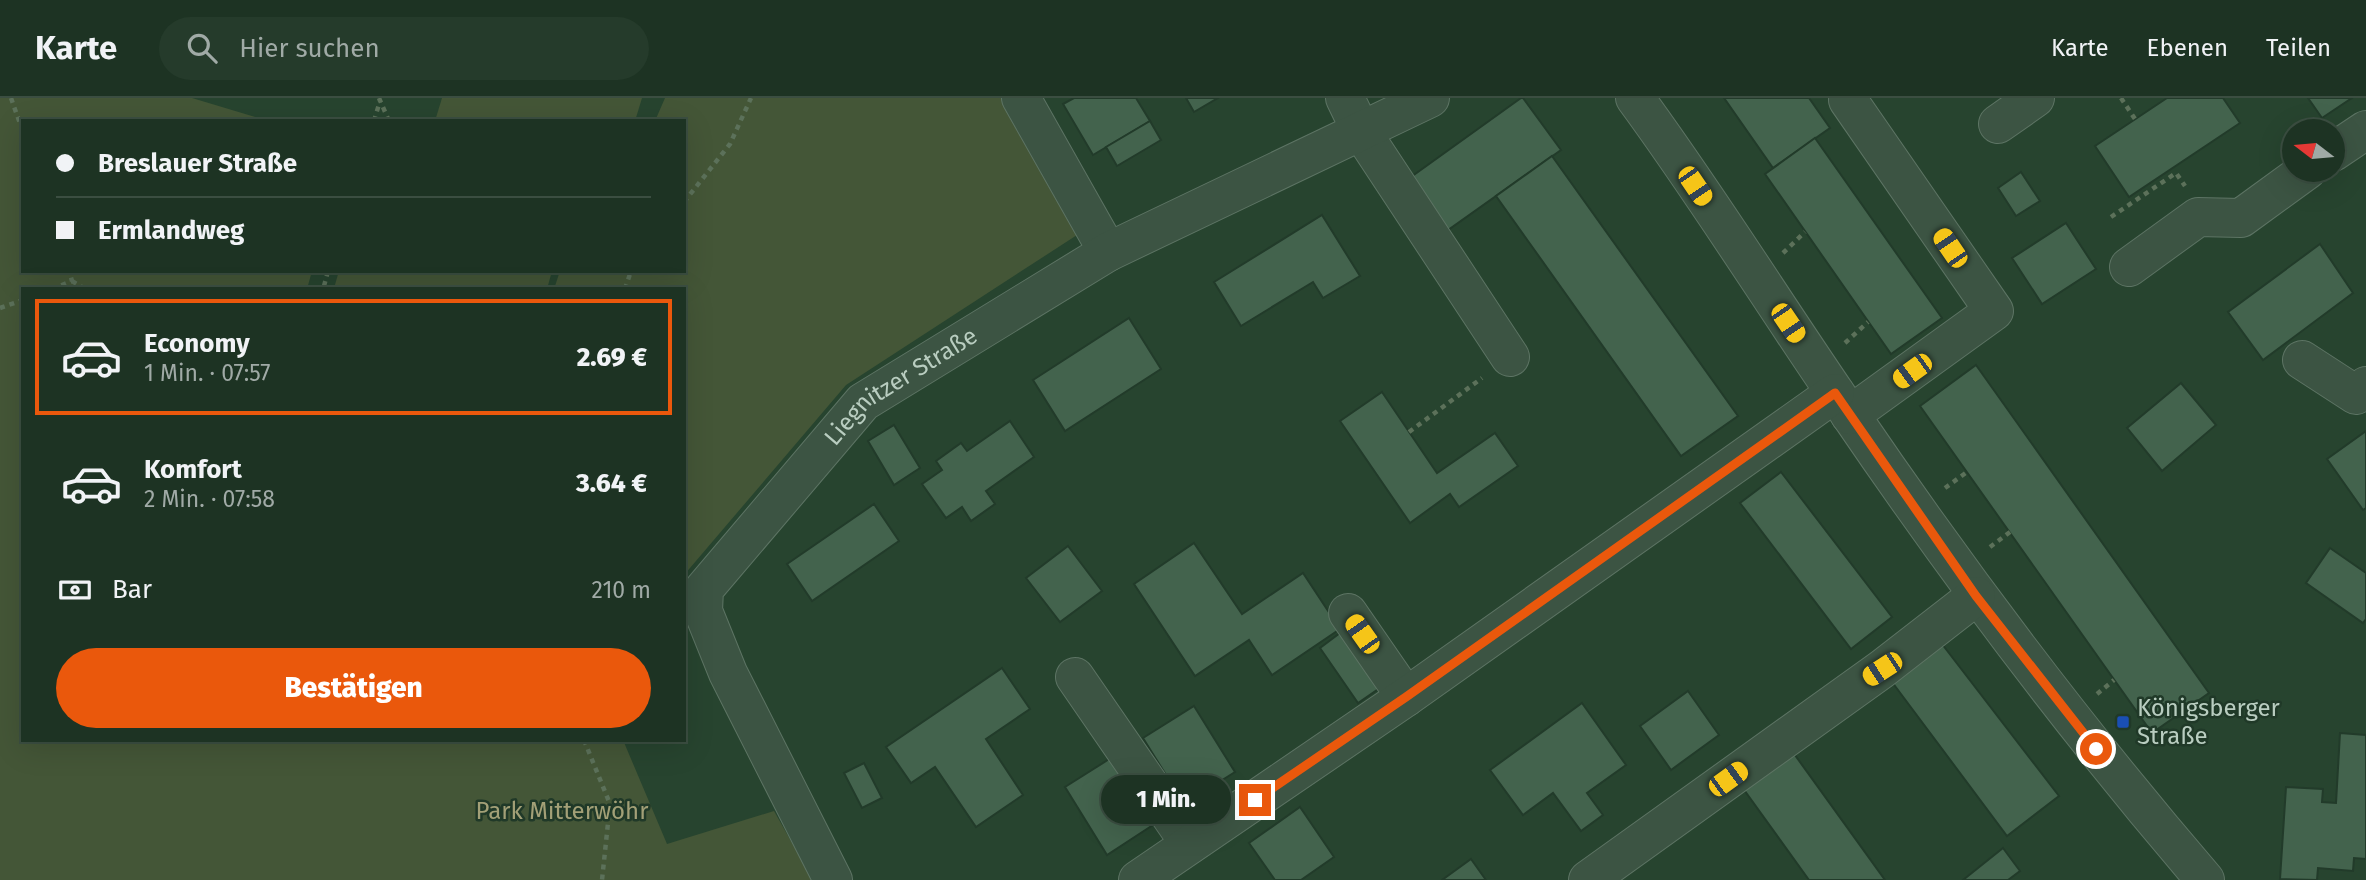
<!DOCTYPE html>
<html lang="de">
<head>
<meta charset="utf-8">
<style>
  :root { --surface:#1d3323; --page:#253b2b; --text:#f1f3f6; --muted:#a0aaa6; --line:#3b4e41; --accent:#ea580c }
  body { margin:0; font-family:"Fira Sans",sans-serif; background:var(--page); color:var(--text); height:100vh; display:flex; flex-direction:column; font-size:26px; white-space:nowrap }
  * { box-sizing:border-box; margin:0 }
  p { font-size:23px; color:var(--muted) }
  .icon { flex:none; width:38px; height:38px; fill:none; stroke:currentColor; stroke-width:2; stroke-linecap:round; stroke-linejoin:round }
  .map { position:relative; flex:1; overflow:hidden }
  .sheet { position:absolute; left:21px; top:189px; width:665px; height:455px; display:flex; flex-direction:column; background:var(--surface); border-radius:0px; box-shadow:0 7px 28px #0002,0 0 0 2px var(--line) }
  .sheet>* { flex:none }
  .banner { position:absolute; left:21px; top:21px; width:665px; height:154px; border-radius:0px; box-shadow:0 7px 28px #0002,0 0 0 2px var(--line); display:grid; align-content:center; height:154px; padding:0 35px; background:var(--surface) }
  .needle { width:46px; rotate:286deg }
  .controls { position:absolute; left:2282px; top:21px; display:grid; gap:14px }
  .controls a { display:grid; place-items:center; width:63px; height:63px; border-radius:50%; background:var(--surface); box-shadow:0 7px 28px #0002,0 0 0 2px var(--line); font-size:35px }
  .end { position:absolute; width:32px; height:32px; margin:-16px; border:9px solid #ea580c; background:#fff; box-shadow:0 0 0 4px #fff }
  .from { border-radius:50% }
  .bubble { position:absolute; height:49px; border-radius:24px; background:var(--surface); box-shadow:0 7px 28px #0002,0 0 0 2px var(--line); font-size:23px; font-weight:800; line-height:49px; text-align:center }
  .car { position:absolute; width:21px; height:42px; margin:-21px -10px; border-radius:9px; box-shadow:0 0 5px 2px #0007; background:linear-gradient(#f5c518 24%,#345 0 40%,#f5c518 0 76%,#345 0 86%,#f5c518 0) }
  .banner b { display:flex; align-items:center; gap:24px; height:66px; font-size:26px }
  .banner b+b { border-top:2px solid var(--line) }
  .banner i { width:18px; height:18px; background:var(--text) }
  ul { padding:12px 0 0; list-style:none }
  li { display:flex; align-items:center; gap:21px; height:116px; margin:0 14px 10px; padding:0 21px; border:4px solid transparent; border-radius:0px }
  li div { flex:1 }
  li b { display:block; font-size:26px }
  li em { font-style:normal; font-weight:800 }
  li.active { border-color:var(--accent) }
  li>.icon { width:63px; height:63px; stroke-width:1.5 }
  .pay { display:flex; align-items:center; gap:18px; height:77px; padding:0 35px; font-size:26px }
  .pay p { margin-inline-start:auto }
  .primary-button { display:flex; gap:14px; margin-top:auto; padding:14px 35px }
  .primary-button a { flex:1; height:80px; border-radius:42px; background:var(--accent); color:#fff; font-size:28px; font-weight:800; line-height:80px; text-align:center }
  header { display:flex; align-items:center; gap:42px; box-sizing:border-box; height:98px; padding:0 35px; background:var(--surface); border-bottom:2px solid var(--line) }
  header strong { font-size:33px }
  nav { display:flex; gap:38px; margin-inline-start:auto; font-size:24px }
  .search { width:490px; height:63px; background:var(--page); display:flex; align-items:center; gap:18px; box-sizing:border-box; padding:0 24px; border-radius:38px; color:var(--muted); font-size:26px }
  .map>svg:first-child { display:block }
  .green { fill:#445637 }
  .building { fill:#43634d; stroke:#223b2a; stroke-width:2 }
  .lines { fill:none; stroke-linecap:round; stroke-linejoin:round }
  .minor-casing { stroke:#5d7464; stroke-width:40 }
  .path { stroke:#5c715a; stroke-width:4.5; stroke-dasharray:5 5; stroke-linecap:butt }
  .minor { stroke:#3c5443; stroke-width:38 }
  .route { stroke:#ea580c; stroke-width:9 }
  .transit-dot { fill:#1a4fb4; stroke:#203928; stroke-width:2.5 }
  .labels { text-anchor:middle; stroke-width:5; stroke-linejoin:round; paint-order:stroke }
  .street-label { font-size:24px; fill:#b9cdc0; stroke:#203928 }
  .poi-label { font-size:24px; fill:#b9cdc0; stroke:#203928; text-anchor:start }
  .park-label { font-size:24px; fill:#a3a077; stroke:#203928 }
</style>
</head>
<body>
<header>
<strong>Karte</strong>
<div class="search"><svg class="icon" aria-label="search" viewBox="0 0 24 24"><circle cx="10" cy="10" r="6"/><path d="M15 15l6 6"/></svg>Hier suchen</div>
<nav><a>Karte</a><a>Ebenen</a><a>Teilen</a></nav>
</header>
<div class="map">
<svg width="2366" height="782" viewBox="0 0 2366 782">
  <rect width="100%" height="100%" fill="#27442f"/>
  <g class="green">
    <polygon points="0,0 192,0 268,23 23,23 23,173 312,173 307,191 23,191 23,642 623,642 667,746 774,713 813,782 0,782"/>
    <polygon points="442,0 642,0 635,23 435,23"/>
    <polygon points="665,0 1011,0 1077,137 846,287 684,477 684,191 554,191 560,173 684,173 684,23 655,23"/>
    <polygon points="339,173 552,173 547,191 338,191 334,190"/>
  </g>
  <g class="building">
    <polygon points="1074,0 1136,0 1150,23 1093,57 1063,6"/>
    <polygon points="1186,0 1218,0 1194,14"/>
    <polygon points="1521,0 1523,0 1561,52 1448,132 1411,79"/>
    <polygon points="1724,0 1809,0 1830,30 1773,70"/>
    <polygon points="2167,0 2223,0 2240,25 2129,99 2095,48"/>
    <polygon points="2308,0 2352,0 2322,20"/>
    <polygon points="1150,23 1161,42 1117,68 1106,49"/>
    <polygon points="1815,40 1942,220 1891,256 1765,76"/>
    <polygon points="1552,58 1738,318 1681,358 1496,98"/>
    <polygon points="2021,74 2040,103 2016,118 1998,90"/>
    <polygon points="1322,117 1360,178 1323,200 1313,184 1241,228 1214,184"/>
    <polygon points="2066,125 2096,171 2042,206 2012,160"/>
    <polygon points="2320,146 2353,195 2263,262 2228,214"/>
    <polygon points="1129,220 1161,271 1065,333 1033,282"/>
    <polygon points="1976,267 2209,595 2152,635 1920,308"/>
    <polygon points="2181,285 2216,327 2162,373 2127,330"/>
    <polygon points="1382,294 1437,375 1495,335 1518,368 1459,409 1450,396 1410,425 1340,323"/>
    <polygon points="1010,323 1034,359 986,393 995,406 971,423 962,409 946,420 922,386 942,372 936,363 961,345 967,353"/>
    <polygon points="894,327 920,370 894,387 868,343"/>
    <polygon points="2366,333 2366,410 2363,412 2327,361"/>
    <polygon points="1781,374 1892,519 1851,551 1740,405"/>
    <polygon points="874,406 899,443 812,503 787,466"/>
    <polygon points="1194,445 1242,516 1303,475 1340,531 1272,577 1249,542 1195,578 1134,486"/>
    <polygon points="1068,448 1102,493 1060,524 1026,480"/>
    <polygon points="2330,450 2366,475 2366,521 2363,525 2306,485"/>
    <polygon points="1348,529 1387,585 1358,605 1320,550"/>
    <polygon points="1942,546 2059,698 2007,738 1892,584"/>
    <polygon points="1002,570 1030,611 986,641 1023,697 976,729 935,669 911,685 886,649"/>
    <polygon points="1688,593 1719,637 1671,672 1640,628"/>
    <polygon points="1582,605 1626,667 1587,695 1603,717 1581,733 1553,695 1523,717 1490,672"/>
    <polygon points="1194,608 1235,674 1184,706 1143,640"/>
    <polygon points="2340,635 2366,637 2366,761 2354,760 2353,773 2318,770 2317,782 2280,781 2286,689 2323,691 2322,704 2336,705"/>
    <polygon points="1787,646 1885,782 1809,782 1737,682"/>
    <polygon points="1114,658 1156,725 1107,757 1065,689"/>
    <polygon points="864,665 882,700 862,710 844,675"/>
    <polygon points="1300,709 1334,759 1301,782 1275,782 1249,745"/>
    <polygon points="2003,750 2020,773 2008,782 1963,782"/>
    <polygon points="1471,761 1486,782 1442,782"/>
  </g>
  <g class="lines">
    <g class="minor-casing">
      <g id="minor">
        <polyline points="1021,0 1108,154"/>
        <polyline points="1345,0 1361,33 1510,259"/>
        <path d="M1635,0C1710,102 1777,211 1849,315C1960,478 2076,632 2205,782"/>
        <polyline points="1848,2 1994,213 1850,317"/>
        <polyline points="1998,26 2035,0"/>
        <polyline points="2333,54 2366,32"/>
        <polyline points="2129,169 2198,119 2241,120 2307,72"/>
        <polyline points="2302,262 2356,297 2366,288"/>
        <polyline points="1348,515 1406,599"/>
        <polyline points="1075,579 1190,746"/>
        <path id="s1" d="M833,782L728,575L703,513L704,491L863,304L1108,154L1430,0"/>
        <polyline points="1138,782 1406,599 1835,295"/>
        <polyline points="1588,782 1882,571 1976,498"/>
      </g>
    </g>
    <g class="path">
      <polyline points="11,0 23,34"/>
      <polyline points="379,0 389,23"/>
      <polyline points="2121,0 2135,21"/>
      <polyline points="374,23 380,3"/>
      <polyline points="684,104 730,46 751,0"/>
      <polyline points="2111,119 2176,75 2185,88"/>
      <polyline points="1783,155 1805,134"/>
      <polyline points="72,183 85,191"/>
      <polyline points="324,188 328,173"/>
      <polyline points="52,191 72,183 69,173"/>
      <polyline points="625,191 631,173"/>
      <polyline points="0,210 23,202"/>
      <polyline points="1845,245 1868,224"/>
      <polyline points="1409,334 1482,280"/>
      <polyline points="1945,390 1967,374"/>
      <polyline points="1990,449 2010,434"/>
      <polyline points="2097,596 2114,582"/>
      <polyline points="584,642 610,706 602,782"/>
    </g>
    <use href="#minor" class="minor"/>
  </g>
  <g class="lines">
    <polyline class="route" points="1255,702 1406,599 1835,295 1976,498 2096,651"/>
  </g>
  <rect class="transit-dot" x="2116" y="617" width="14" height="14" rx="3.5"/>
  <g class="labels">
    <g class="street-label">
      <text dy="8" stroke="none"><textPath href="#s1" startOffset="606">Liegnitzer Straße</textPath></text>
    </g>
    <g class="poi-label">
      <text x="2137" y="618">Königsberger<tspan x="2137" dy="28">Straße</tspan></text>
    </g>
    <g class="park-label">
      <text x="562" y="721">Park Mitterwöhr</text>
    </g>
  </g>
</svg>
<div class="controls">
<a><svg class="needle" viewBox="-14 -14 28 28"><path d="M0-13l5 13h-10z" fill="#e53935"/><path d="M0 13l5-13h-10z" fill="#a0aaa6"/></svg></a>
</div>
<i class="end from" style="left:2096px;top:651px"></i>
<i class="end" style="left:1255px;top:702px"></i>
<div class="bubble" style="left:1101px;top:677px;width:130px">1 Min.</div>
<i class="car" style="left:1695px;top:88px;rotate:146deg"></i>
<i class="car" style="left:1950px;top:150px;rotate:326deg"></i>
<i class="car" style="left:1788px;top:225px;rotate:146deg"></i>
<i class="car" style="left:1912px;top:273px;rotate:234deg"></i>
<i class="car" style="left:1362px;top:536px;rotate:325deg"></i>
<i class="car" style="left:1882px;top:571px;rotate:237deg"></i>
<i class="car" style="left:1728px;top:681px;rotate:54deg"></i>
<div class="banner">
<b><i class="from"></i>Breslauer Straße</b>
<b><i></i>Ermlandweg</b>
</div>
<section class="sheet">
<ul>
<li class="active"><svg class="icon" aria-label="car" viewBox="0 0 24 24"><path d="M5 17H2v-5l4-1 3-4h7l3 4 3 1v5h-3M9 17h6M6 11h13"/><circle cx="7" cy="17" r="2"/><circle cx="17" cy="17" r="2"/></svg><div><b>Economy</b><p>1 Min. · 07:57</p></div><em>2.69 €</em></li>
<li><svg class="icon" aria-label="car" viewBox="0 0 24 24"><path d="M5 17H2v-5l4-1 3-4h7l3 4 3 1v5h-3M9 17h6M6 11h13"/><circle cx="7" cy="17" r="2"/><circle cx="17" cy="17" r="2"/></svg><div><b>Komfort</b><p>2 Min. · 07:58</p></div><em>3.64 €</em></li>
</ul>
<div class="pay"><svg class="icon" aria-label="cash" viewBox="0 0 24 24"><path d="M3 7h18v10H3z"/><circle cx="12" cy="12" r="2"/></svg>Bar<p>210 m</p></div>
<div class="primary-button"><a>Bestätigen</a></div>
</section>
</div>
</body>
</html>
